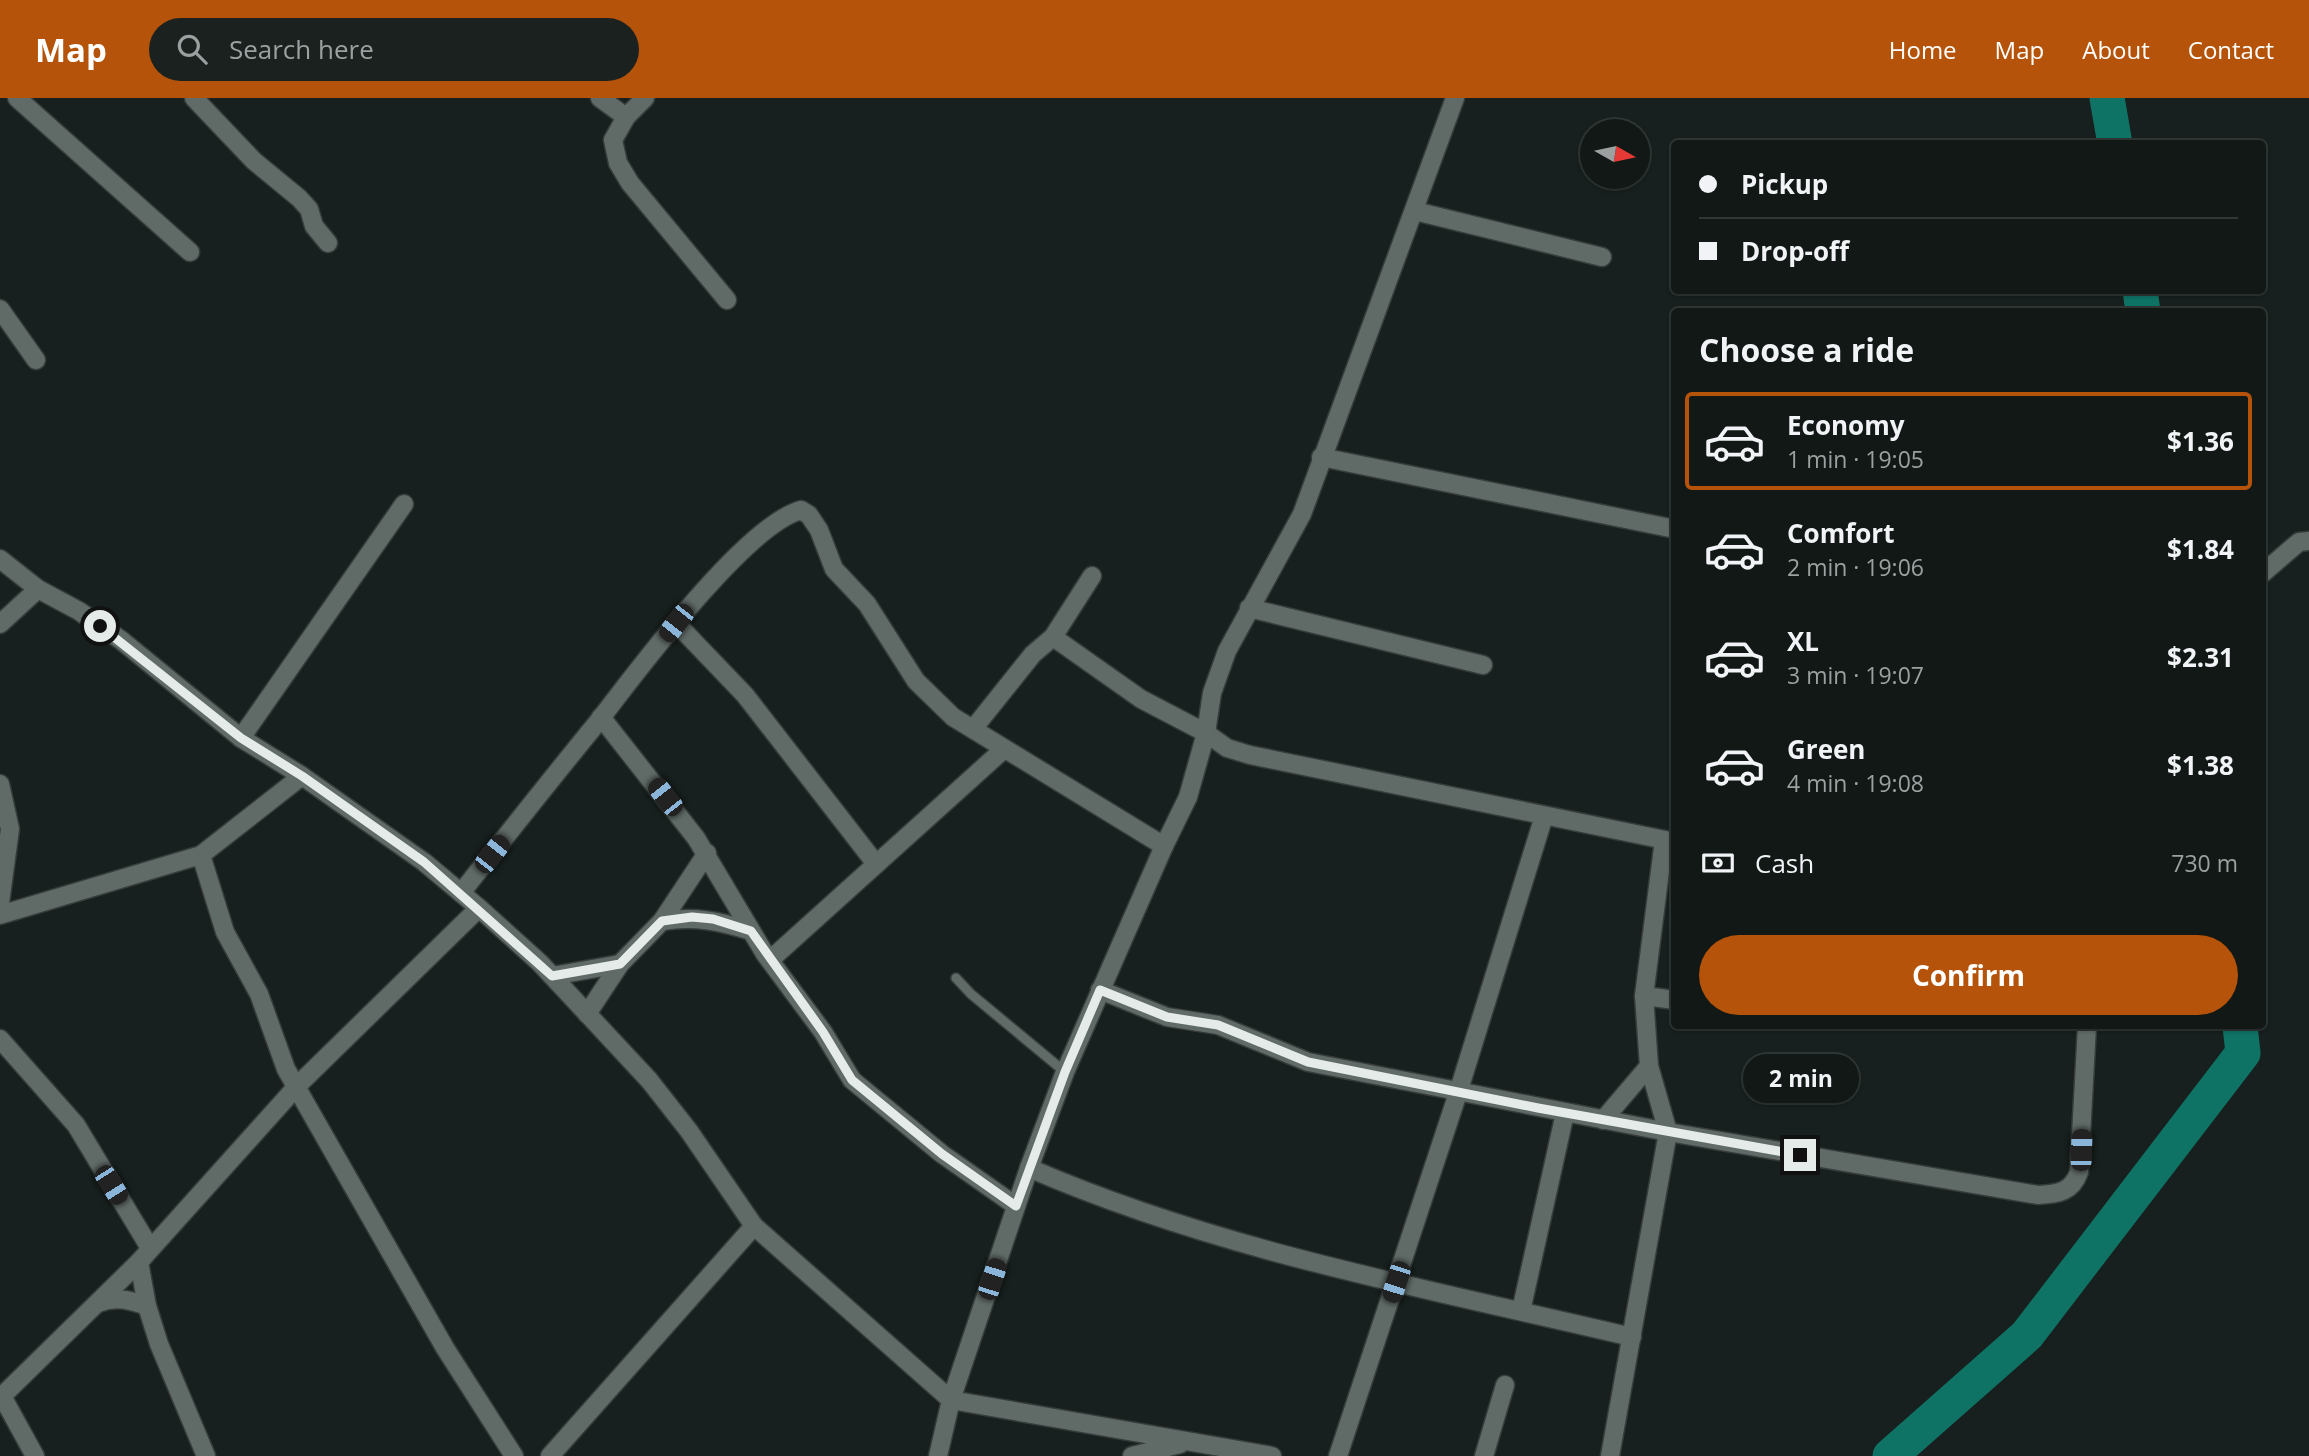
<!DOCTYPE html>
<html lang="en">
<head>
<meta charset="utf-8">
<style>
  :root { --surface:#111816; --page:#1a211f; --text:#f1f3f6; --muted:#9ca0a1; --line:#303735; --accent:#b45309 }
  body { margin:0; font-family:"Open Sans",sans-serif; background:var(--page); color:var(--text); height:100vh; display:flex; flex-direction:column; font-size:26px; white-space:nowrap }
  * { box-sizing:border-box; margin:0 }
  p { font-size:23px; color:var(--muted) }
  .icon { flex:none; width:38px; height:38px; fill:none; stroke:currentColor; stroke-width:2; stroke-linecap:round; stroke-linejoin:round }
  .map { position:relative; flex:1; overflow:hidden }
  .details { position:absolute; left:1671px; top:210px; width:595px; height:721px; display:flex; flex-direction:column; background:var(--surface); border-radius:7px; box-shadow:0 2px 5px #0004,0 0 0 2px var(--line) }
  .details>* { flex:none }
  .top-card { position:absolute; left:1671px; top:42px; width:595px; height:154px; border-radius:7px; box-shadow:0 2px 5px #0004,0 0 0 2px var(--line); display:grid; align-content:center; height:154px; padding:0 28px; background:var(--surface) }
  .needle { width:46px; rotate:99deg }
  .buttons { position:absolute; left:1580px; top:21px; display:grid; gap:14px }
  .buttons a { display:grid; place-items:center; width:70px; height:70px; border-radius:50%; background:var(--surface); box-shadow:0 2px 5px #0004,0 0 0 2px var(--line); font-size:35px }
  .end { position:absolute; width:32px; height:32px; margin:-16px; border:9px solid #e5ebe9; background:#111; box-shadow:0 0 0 4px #111 }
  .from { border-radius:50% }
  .bubble { position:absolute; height:49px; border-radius:24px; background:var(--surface); box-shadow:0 2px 5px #0004,0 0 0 2px var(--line); font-size:23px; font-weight:700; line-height:49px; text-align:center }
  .car { position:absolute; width:21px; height:42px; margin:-21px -10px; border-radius:9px; box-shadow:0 0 5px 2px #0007; background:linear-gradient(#222 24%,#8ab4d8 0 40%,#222 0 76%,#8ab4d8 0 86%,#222 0) }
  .top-card b { display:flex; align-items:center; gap:24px; height:66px; font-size:26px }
  .top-card b+b { border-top:2px solid var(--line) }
  .top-card i { width:18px; height:18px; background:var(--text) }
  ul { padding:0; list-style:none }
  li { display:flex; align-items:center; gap:21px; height:98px; margin:0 14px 10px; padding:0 14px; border:4px solid transparent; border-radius:7px }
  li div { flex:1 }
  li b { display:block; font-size:26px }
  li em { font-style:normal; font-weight:700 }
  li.active { border-color:var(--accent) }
  li>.icon { width:63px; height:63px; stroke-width:1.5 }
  h2 { padding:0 28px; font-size:32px; line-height:84px }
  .pay { display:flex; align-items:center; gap:18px; height:77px; padding:0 28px; font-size:26px }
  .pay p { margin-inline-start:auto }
  .action { display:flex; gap:14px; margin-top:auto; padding:14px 28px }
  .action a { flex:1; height:80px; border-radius:42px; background:var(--accent); color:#fff; font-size:28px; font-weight:700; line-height:80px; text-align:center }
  header { display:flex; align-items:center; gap:42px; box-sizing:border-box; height:98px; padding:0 35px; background:var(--accent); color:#fff }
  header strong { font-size:33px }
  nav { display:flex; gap:38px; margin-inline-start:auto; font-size:24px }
  .search { width:490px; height:63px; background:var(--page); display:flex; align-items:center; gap:18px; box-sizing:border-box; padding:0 24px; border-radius:38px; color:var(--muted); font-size:26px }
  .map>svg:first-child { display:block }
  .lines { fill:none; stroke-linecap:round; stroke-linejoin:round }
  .river { stroke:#0e7364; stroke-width:35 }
  .lane-casing { stroke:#353c3a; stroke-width:12 }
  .street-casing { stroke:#353c3a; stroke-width:21 }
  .lane { stroke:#606b68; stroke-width:9 }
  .street { stroke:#606b68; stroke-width:18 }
  .route { stroke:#e5ebe9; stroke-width:9 }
</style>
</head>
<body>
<header>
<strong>Map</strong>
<div class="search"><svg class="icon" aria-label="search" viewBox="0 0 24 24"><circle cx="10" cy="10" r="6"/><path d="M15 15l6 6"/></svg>Search here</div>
<nav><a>Home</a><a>Map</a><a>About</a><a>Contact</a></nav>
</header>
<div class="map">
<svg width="2309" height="1358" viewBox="0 0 2309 1358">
  <rect width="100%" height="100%" fill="#17201e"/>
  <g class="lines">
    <g class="river">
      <polyline points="2107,0 2115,46"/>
      <polyline points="2140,192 2143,214"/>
      <polyline points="1890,1358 2027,1237 2243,955 2240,928"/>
    </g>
    <g class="lane-casing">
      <polyline id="lane" points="956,880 971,896 1065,974"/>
    </g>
    <g class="street-casing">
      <g id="street">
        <polyline points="17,0 190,154"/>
        <polyline points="194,0 254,63 299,100 309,111 314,128 328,145"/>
        <polyline points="600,0 626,19"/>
        <polyline points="645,0 626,19 613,42 618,65 630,85 727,202"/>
        <polyline points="1415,113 1602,159"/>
        <polyline points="0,211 36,262"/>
        <polyline points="1321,359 1675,431"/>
        <polyline points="0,461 38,491 79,513 121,542 241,640 302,678 424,764 479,810 540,865 649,982 689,1033 754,1128 951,1302 1272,1358"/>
        <polyline points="2263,475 2299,444 2309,443"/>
        <polyline points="1249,510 1483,567"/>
        <polyline points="676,525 745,597 876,766"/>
        <polyline points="0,526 38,491"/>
        <polyline points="1053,539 1141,601 1206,635 1227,650 1250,657 1675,744"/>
        <polyline points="601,619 696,740 765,856 823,934 852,982 942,1056 1016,1108"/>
        <polyline points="973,631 1033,556 1053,539 1092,478"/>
        <polyline points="241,640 404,406"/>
        <polyline points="0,686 10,731 0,805"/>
        <polyline points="201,757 225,834 259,896 286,971 445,1250 514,1358"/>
        <path d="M461,795C506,738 551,681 597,625C636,575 744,428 801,412L809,417L819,432L834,471L867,506L916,583L953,619L1164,748"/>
        <polyline points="0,817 201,757 302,678"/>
        <path d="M662,823C695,818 719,823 751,833"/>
        <polyline points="770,862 1004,651"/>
        <polyline points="552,878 620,866"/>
        <path d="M1100,892L1167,919L1218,927L1308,964L1668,1034L2038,1097C2058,1096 2072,1094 2079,1074L2087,928"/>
        <polyline points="1644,898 1675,902"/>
        <polyline points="587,916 620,866 662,823 707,755"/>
        <polyline points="0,941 76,1027 150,1150"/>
        <polyline points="1603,1022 1649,968"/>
        <path d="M1029,1070C1220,1153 1429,1191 1632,1239"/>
        <polyline points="139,1164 147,1208 159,1246 206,1358"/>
        <path d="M98,1205C116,1198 130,1202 147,1208"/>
        <polyline points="1521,1213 1565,1015"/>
        <polyline points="2,1298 35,1358"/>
        <polyline points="0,1300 139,1164 298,987 479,810"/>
        <polyline points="550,1358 754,1128"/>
        <polyline points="938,1358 951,1302 1029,1070 1065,974 1164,748 1188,699 1206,635 1212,595 1227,553 1302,416 1455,0"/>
        <polyline points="1132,1358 1180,1346"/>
        <polyline points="1338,1358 1458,995 1544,718"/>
        <polyline points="1484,1358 1505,1287"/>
        <polyline points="1610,1358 1668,1034 1649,968 1644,898 1664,742"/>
      </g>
    </g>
    <use href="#lane" class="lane"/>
    <use href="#street" class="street"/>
  </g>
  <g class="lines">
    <polyline class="route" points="100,528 241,640 302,678 424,764 552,878 620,866 662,823 692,819 713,821 751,833 823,934 852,982 942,1056 1016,1108 1065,974 1100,892 1167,919 1218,927 1308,964 1538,1010 1800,1057"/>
  </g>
</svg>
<div class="buttons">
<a><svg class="needle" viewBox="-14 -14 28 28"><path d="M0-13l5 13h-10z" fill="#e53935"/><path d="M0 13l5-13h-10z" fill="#9ca0a1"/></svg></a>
</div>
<i class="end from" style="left:100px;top:528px"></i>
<i class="end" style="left:1800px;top:1057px"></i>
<div class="bubble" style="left:1743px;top:956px;width:116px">2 min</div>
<i class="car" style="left:676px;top:525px;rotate:218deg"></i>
<i class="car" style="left:665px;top:699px;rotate:322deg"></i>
<i class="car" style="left:492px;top:756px;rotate:38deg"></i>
<i class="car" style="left:2081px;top:1052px;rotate:2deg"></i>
<i class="car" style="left:111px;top:1087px;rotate:148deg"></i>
<i class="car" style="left:992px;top:1181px;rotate:18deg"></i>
<i class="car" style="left:1396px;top:1184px;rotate:198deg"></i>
<div class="top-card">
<b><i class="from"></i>Pickup</b>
<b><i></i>Drop-off</b>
</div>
<section class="details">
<h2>Choose a ride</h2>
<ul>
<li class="active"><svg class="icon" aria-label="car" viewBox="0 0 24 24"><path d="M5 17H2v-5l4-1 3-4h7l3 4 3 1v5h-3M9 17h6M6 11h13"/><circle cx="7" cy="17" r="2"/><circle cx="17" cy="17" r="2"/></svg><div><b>Economy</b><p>1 min · 19:05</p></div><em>$1.36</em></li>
<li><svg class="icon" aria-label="car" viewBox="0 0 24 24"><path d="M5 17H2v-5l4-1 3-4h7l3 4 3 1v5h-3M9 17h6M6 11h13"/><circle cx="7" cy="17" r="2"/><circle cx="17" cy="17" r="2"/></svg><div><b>Comfort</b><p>2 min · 19:06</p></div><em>$1.84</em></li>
<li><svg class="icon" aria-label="car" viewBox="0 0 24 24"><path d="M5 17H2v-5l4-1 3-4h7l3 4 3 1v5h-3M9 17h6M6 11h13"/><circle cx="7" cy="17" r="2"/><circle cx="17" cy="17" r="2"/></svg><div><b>XL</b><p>3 min · 19:07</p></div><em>$2.31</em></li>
<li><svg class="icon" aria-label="car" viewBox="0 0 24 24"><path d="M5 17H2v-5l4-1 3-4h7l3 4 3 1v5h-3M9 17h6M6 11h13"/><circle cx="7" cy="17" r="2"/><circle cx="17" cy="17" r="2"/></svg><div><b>Green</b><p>4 min · 19:08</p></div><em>$1.38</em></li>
</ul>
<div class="pay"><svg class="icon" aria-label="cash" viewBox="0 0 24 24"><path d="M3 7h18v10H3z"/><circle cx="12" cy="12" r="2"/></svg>Cash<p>730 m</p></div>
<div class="action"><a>Confirm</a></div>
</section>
</div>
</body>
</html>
